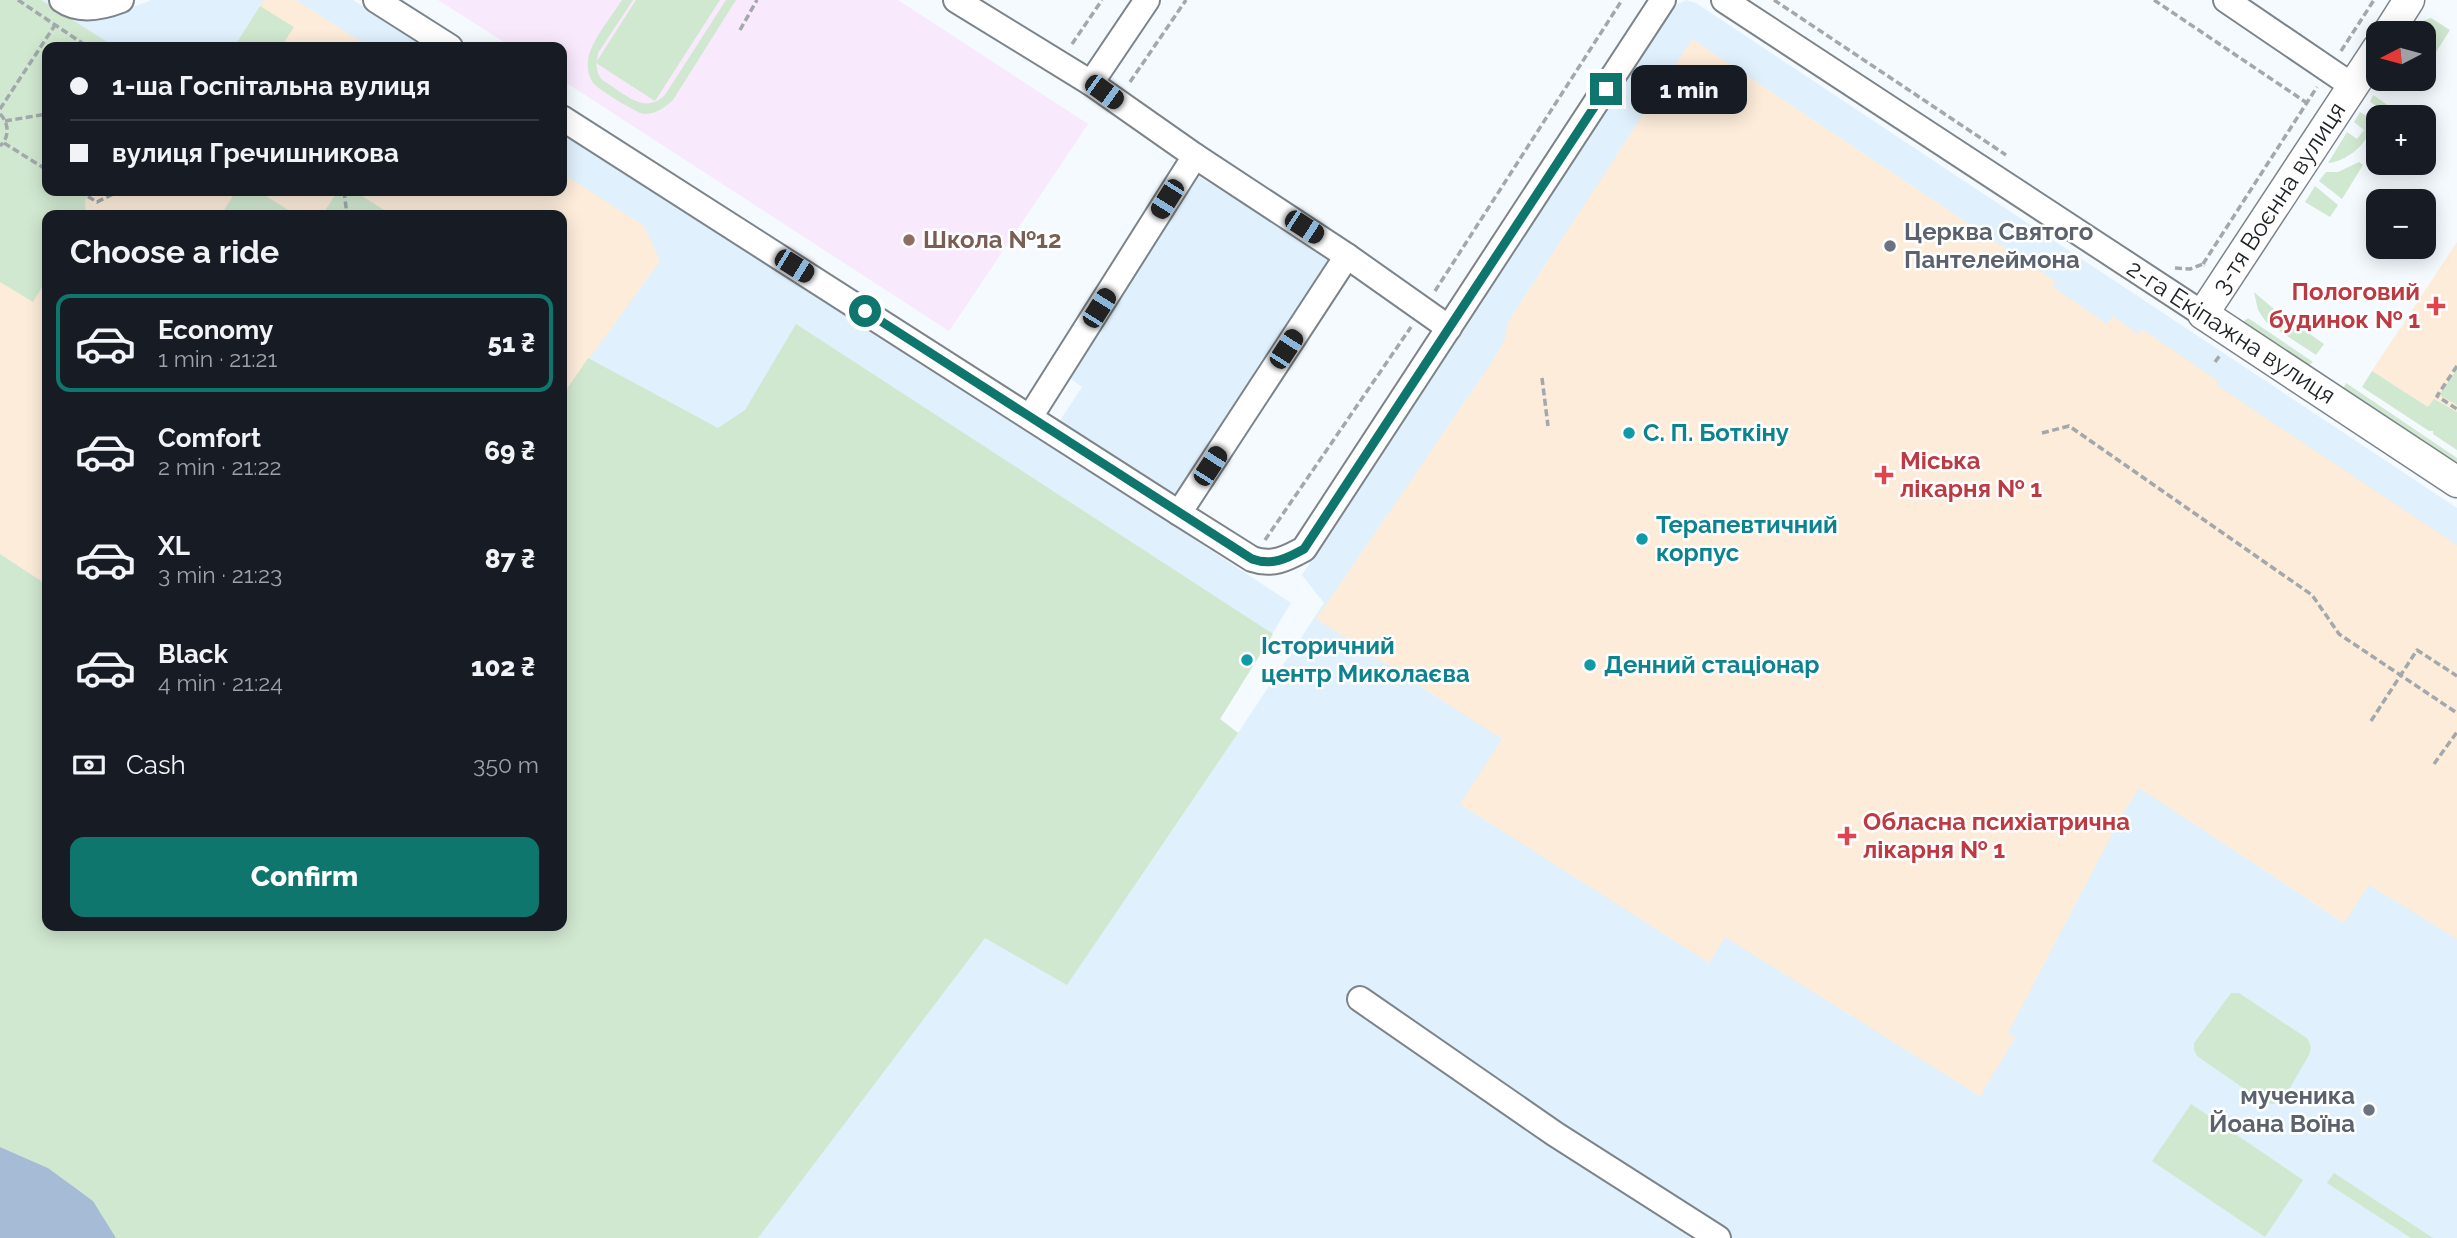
<!DOCTYPE html>
<html lang="en">
<head>
<meta charset="utf-8">
<style>
  :root { --surface:#171b24; --page:#20242c; --text:#f1f3f6; --muted:#9ea1a6; --line:#363941; --accent:#0f766e }
  body { margin:0; font-family:Raleway,sans-serif; background:var(--page); color:var(--text); height:100vh; display:flex; flex-direction:column; font-size:26px; white-space:nowrap }
  * { box-sizing:border-box; margin:0 }
  p { font-size:23px; color:var(--muted) }
  .icon { flex:none; width:38px; height:38px; fill:none; stroke:currentColor; stroke-width:2; stroke-linecap:round; stroke-linejoin:round }
  .map { position:relative; flex:1; overflow:hidden }
  .drawer { position:absolute; left:42px; top:210px; width:525px; height:721px; display:flex; flex-direction:column; background:var(--surface); border-radius:14px; box-shadow:0 4px 18px #0003 }
  .drawer>* { flex:none }
  .banner { position:absolute; left:42px; top:42px; width:525px; height:154px; border-radius:14px; box-shadow:0 4px 18px #0003; display:grid; align-content:center; height:154px; padding:0 28px; background:var(--surface) }
  .needle { width:46px; rotate:264deg }
  .controls { position:absolute; left:2366px; top:21px; display:grid; gap:14px }
  .controls a { display:grid; place-items:center; width:70px; height:70px; border-radius:14px; background:var(--surface); box-shadow:0 4px 18px #0003; font-size:35px }
  .end { position:absolute; width:32px; height:32px; margin:-16px; border:9px solid #0f766e; background:#fff; box-shadow:0 0 0 4px #fff }
  .from { border-radius:50% }
  .bubble { position:absolute; height:49px; border-radius:14px; background:var(--surface); box-shadow:0 4px 18px #0003; font-size:23px; font-weight:800; line-height:49px; text-align:center }
  .car { position:absolute; width:21px; height:42px; margin:-21px -10px; border-radius:9px; box-shadow:0 0 5px 2px #0007; background:linear-gradient(#222 24%,#8ab4d8 0 40%,#222 0 76%,#8ab4d8 0 86%,#222 0) }
  .banner b { display:flex; align-items:center; gap:24px; height:66px; font-size:26px }
  .banner b+b { border-top:2px solid var(--line) }
  .banner i { width:18px; height:18px; background:var(--text) }
  ul { padding:0; list-style:none }
  li { display:flex; align-items:center; gap:21px; height:98px; margin:0 14px 10px; padding:0 14px; border:4px solid transparent; border-radius:14px }
  li div { flex:1 }
  li b { display:block; font-size:26px }
  li em { font-style:normal; font-weight:800 }
  li.selected { border-color:var(--accent) }
  li>.icon { width:63px; height:63px; stroke-width:1.5 }
  h2 { padding:0 28px; font-size:32px; line-height:84px }
  .pay { display:flex; align-items:center; gap:18px; height:77px; padding:0 28px; font-size:26px }
  .pay p { margin-inline-start:auto }
  .primary-button { display:flex; gap:14px; margin-top:auto; padding:14px 28px }
  .primary-button a { flex:1; height:80px; border-radius:14px; background:var(--accent); color:#fff; font-size:28px; font-weight:800; line-height:80px; text-align:center }
  .map>svg:first-child { display:block }
  .built { fill:#e0f0fc; fill-rule:evenodd }
  .education { fill:#f8e9fc }
  .medical { fill:#fdecda }
  .green { fill:#d1e8d0 }
  .water { fill:#a5bbd6 }
  .lines { fill:none; stroke-linecap:round; stroke-linejoin:round }
  .minor-casing { stroke:#7c848a; stroke-width:28 }
  .major-casing { stroke:#7c848a; stroke-width:33 }
  .path { stroke:#a2a8ab; stroke-width:3.5; stroke-dasharray:7 3.5; stroke-linecap:butt }
  .minor { stroke:#fff; stroke-width:24 }
  .major { stroke:#fff; stroke-width:30 }
  .route { stroke:#0f766e; stroke-width:9 }
  .education-dot { fill:#8d6e63; stroke:#fff; stroke-width:2.5 }
  .worship-dot { fill:#6b7280; stroke:#fff; stroke-width:2.5 }
  .health-dot { fill:#e0444e; stroke:#fff; stroke-width:2.5 }
  .culture-dot { fill:#0f9aa8; stroke:#fff; stroke-width:2.5 }
  .labels { text-anchor:middle; stroke-width:5; stroke-linejoin:round; paint-order:stroke }
  .street-label { font-size:24px; fill:#202426; stroke:#fff }
  .worship-label { font-size:24px; font-weight:bold; fill:#5b616d; stroke:#fff; text-anchor:start }
  .education-label { font-size:24px; font-weight:bold; fill:#785e54; stroke:#fff; text-anchor:start }
  .health-label { font-size:24px; font-weight:bold; fill:#be3a42; stroke:#fff; text-anchor:start }
  .culture-label { font-size:24px; font-weight:bold; fill:#0d838f; stroke:#fff; text-anchor:start }
</style>
</head>
<body>
<div class="map">
<svg width="2457" height="1238" viewBox="0 0 2457 1238">
  <rect width="100%" height="100%" fill="#f4fafe"/>
  <g class="built">
    <path d="M0,0H48L65,12L113,15L151,0H353L428,47H47V191H562V131L816,291L1291,603L1220,719L1238,733L1324,603L1302,575L1666,10L1686,0L1696,3L2457,508V1238H116L48,1168L0,1147ZM47,215H562V926H47Z"/>
    <polygon points="1190,171 1332,259 1178,499 1062,426 1061,419 1082,387 1063,374"/>
  </g>
  <polygon class="education" points="438,0 898,0 1088,124 949,331 562,80 562,47 512,47"/>
  <g class="medical">
    <polygon points="0,0 41,0 115,47 47,47 47,191 562,191 562,173 644,226 660,261 562,396 562,215 47,215 47,585 0,554"/>
    <polygon points="264,0 296,0 369,47 234,47"/>
    <polygon points="1692,39 2056,282 2053,287 2101,320 2107,324 2112,316 2138,334 2142,329 2218,381 2216,384 2252,409 2457,545 2457,939 2369,885 2344,923 2139,788 2122,815 2008,1033 2015,1038 1980,1096 1725,937 1709,963 1460,804 1502,739 1316,619 1492,362 1505,339 1508,322"/>
    <polygon points="2457,242 2457,426 2372,371"/>
  </g>
  <g class="green">
    <polygon points="0,0 41,0 115,47 47,47 47,191 107,191 106,193 89,193 85,201 86,215 47,215 47,279 33,302 0,282"/>
    <path d="M622,0H633L598,53L597,61L636,0H720L655,101L596,63L598,74L602,80C623,92 644,116 665,95L726,0H736L673,100C664,108 656,114 644,114C636,113 598,89 593,83C589,76 587,69 588,62C589,43 612,16 622,0Z"/>
    <polygon points="260,6 294,27 281,47 234,47"/>
    <polygon points="2431,18 2450,30 2431,60 2424,56 2424,33 2415,33 2423,21"/>
    <polygon points="2373,95 2398,112 2394,117 2387,117 2381,109 2370,102"/>
    <path d="M2360,112C2388,126 2352,162 2328,163L2347,132L2357,139L2364,130L2354,122Z"/>
    <polygon points="2359,162 2363,165 2342,199 2319,181 2326,172 2338,172"/>
    <polygon points="2315,186 2338,205 2330,217 2305,202"/>
    <polygon points="236,191 258,191 296,215 221,215"/>
    <polygon points="338,191 354,191 392,215 322,215"/>
    <polygon points="2254,292 2274,309 2324,344 2316,355 2266,322 2258,310"/>
    <polygon points="2248,318 2313,362 2306,367 2240,324"/>
    <polygon points="796,324 1273,634 1220,719 1238,733 1067,985 985,938 758,1238 116,1238 93,1201 48,1168 0,1147 0,554 47,585 47,926 562,926 562,396 588,358 718,428 745,410"/>
    <polygon points="2457,369 2457,405 2439,395"/>
    <polygon points="2372,371 2428,407 2434,399 2457,412 2457,450 2433,434 2433,431 2429,431 2362,387"/>
    <polygon points="2346,383 2457,458 2457,466 2342,391"/>
    <polygon points="2231,993 2239,993 2308,1039 2311,1048 2309,1055 2287,1093 2274,1104 2265,1103 2197,1056 2194,1050 2194,1043"/>
    <polygon points="2191,1104 2303,1180 2265,1237 2152,1161"/>
    <polygon points="2334,1173 2433,1238 2411,1238 2327,1183"/>
  </g>
  <polygon class="water" points="0,1147 48,1168 93,1201 116,1238 0,1238"/>
  <g class="lines">
    <g class="minor-casing">
      <g id="minor">
        <path d="M62,0C79,12 103,7 121,0"/>
        <polyline points="376,0 450,47"/>
        <polyline points="956,0 1091,83 1195,156 1347,256 1449,328"/>
        <polyline points="1724,0 2203,314"/>
        <polyline points="2226,0 2354,87"/>
        <polyline points="1091,83 1147,0"/>
        <path d="M562,118L1179,513L1252,559C1272,566 1286,559 1304,549L1663,0"/>
        <polyline points="1030,417 1195,156"/>
        <polyline points="1179,513 1347,256"/>
        <polyline points="1360,999 1555,1134 1718,1238"/>
      </g>
    </g>
    <g class="major-casing">
      <g id="major">
        <polyline points="2388,33 2409,0"/>
        <polyline points="2378,48 2203,314 2457,482"/>
      </g>
    </g>
    <g class="path">
      <polyline points="18,0 88,47"/>
      <polyline points="1774,0 2006,155"/>
      <polyline points="2154,0 2307,103"/>
      <polyline points="740,30 757,0"/>
      <polyline points="1072,44 1102,0"/>
      <polyline points="2341,51 2374,0"/>
      <polyline points="1130,82 1186,0"/>
      <polyline points="0,109 55,25"/>
      <path d="M0,114C9,123 10,137 0,146"/>
      <polyline points="5,121 47,114"/>
      <polyline points="4,143 47,170"/>
      <polyline points="79,191 97,202 119,191"/>
      <polyline points="344,191 347,215"/>
      <polyline points="2203,264 2317,87"/>
      <polyline points="2175,268 2190,269 2203,264 2205,266"/>
      <polyline points="1435,291 1622,0"/>
      <polyline points="2215,362 2221,354"/>
      <polyline points="2457,366 2437,396 2457,409"/>
      <polyline points="1542,378 1548,426"/>
      <polyline points="2042,433 2069,426 2312,595 2339,634 2457,713"/>
      <polyline points="1265,540 1411,327"/>
      <polyline points="2371,721 2417,650 2457,676"/>
      <polyline points="2434,764 2457,732"/>
    </g>
    <use href="#minor" class="minor"/>
    <use href="#major" class="major"/>
  </g>
  <g class="lines">
    <path class="route" d="M865,311L1252,559C1272,566 1286,559 1304,549L1606,89"/>
  </g>
  <circle class="education-dot" cx="909" cy="240" r="7"/>
  <g class="worship-dot">
    <circle cx="1890" cy="246" r="7"/>
    <circle cx="2369" cy="1110" r="7"/>
  </g>
  <g class="health-dot">
    <path d="M2432.5 295.5h7v7h7v7h-7v7h-7v-7h-7v-7h7z"/>
    <path d="M1880.5 464.5h7v7h7v7h-7v7h-7v-7h-7v-7h7z"/>
    <path d="M1843.5 825.5h7v7h7v7h-7v7h-7v-7h-7v-7h7z"/>
  </g>
  <g class="culture-dot">
    <circle cx="1629" cy="433" r="7"/>
    <circle cx="1642" cy="539" r="7"/>
    <circle cx="1247" cy="660" r="7"/>
    <circle cx="1590" cy="665" r="7"/>
  </g>
  <g class="labels">
    <g class="street-label">
      <text transform="translate(2279 198) rotate(-57)" y="8">3-тя Воєнна вулиця</text>
      <text transform="translate(2231 332) rotate(33)" y="8">2-га Екіпажна вулиця</text>
    </g>
    <g class="worship-label">
      <text x="1904" y="240">Церква Святого<tspan x="1904" dy="28">Пантелеймона</tspan></text>
      <text x="2355" y="1104" text-anchor="end">мученика<tspan x="2355" dy="28">Йоана Воїна</tspan></text>
    </g>
    <g class="education-label">
      <text x="923" y="248">Школа №12</text>
    </g>
    <g class="health-label">
      <text x="2420" y="300" text-anchor="end">Пологовий<tspan x="2420" dy="28">будинок № 1</tspan></text>
      <text x="1900" y="469">Міська<tspan x="1900" dy="28">лікарня № 1</tspan></text>
      <text x="1863" y="830">Обласна психіатрична<tspan x="1863" dy="28">лікарня № 1</tspan></text>
    </g>
    <g class="culture-label">
      <text x="1643" y="441">С. П. Боткіну</text>
      <text x="1656" y="533">Терапевтичний<tspan x="1656" dy="28">корпус</tspan></text>
      <text x="1261" y="654">Історичний<tspan x="1261" dy="28">центр Миколаєва</tspan></text>
      <text x="1604" y="673">Денний стаціонар</text>
    </g>
  </g>
</svg>
<div class="controls">
<a><svg class="needle" viewBox="-14 -14 28 28"><path d="M0-13l5 13h-10z" fill="#e53935"/><path d="M0 13l5-13h-10z" fill="#9ea1a6"/></svg></a>
<a>+</a>
<a>−</a>
</div>
<i class="end from" style="left:865px;top:311px"></i>
<i class="end" style="left:1606px;top:89px"></i>
<div class="bubble" style="left:1631px;top:65px;width:116px">1 min</div>
<i class="car" style="left:1104px;top:92px;rotate:126deg"></i>
<i class="car" style="left:1167px;top:199px;rotate:212deg"></i>
<i class="car" style="left:1304px;top:227px;rotate:123deg"></i>
<i class="car" style="left:794px;top:266px;rotate:122deg"></i>
<i class="car" style="left:1099px;top:308px;rotate:32deg"></i>
<i class="car" style="left:1286px;top:349px;rotate:33deg"></i>
<i class="car" style="left:1210px;top:466px;rotate:33deg"></i>
<div class="banner">
<b><i class="from"></i>1-ша Госпітальна вулиця</b>
<b><i></i>вулиця Гречишникова</b>
</div>
<section class="drawer">
<h2>Choose a ride</h2>
<ul>
<li class="selected"><svg class="icon" aria-label="car" viewBox="0 0 24 24"><path d="M5 17H2v-5l4-1 3-4h7l3 4 3 1v5h-3M9 17h6M6 11h13"/><circle cx="7" cy="17" r="2"/><circle cx="17" cy="17" r="2"/></svg><div><b>Economy</b><p>1 min · 21:21</p></div><em>51 ₴</em></li>
<li><svg class="icon" aria-label="car" viewBox="0 0 24 24"><path d="M5 17H2v-5l4-1 3-4h7l3 4 3 1v5h-3M9 17h6M6 11h13"/><circle cx="7" cy="17" r="2"/><circle cx="17" cy="17" r="2"/></svg><div><b>Comfort</b><p>2 min · 21:22</p></div><em>69 ₴</em></li>
<li><svg class="icon" aria-label="car" viewBox="0 0 24 24"><path d="M5 17H2v-5l4-1 3-4h7l3 4 3 1v5h-3M9 17h6M6 11h13"/><circle cx="7" cy="17" r="2"/><circle cx="17" cy="17" r="2"/></svg><div><b>XL</b><p>3 min · 21:23</p></div><em>87 ₴</em></li>
<li><svg class="icon" aria-label="car" viewBox="0 0 24 24"><path d="M5 17H2v-5l4-1 3-4h7l3 4 3 1v5h-3M9 17h6M6 11h13"/><circle cx="7" cy="17" r="2"/><circle cx="17" cy="17" r="2"/></svg><div><b>Black</b><p>4 min · 21:24</p></div><em>102 ₴</em></li>
</ul>
<div class="pay"><svg class="icon" aria-label="cash" viewBox="0 0 24 24"><path d="M3 7h18v10H3z"/><circle cx="12" cy="12" r="2"/></svg>Cash<p>350 m</p></div>
<div class="primary-button"><a>Confirm</a></div>
</section>
</div>
</body>
</html>
